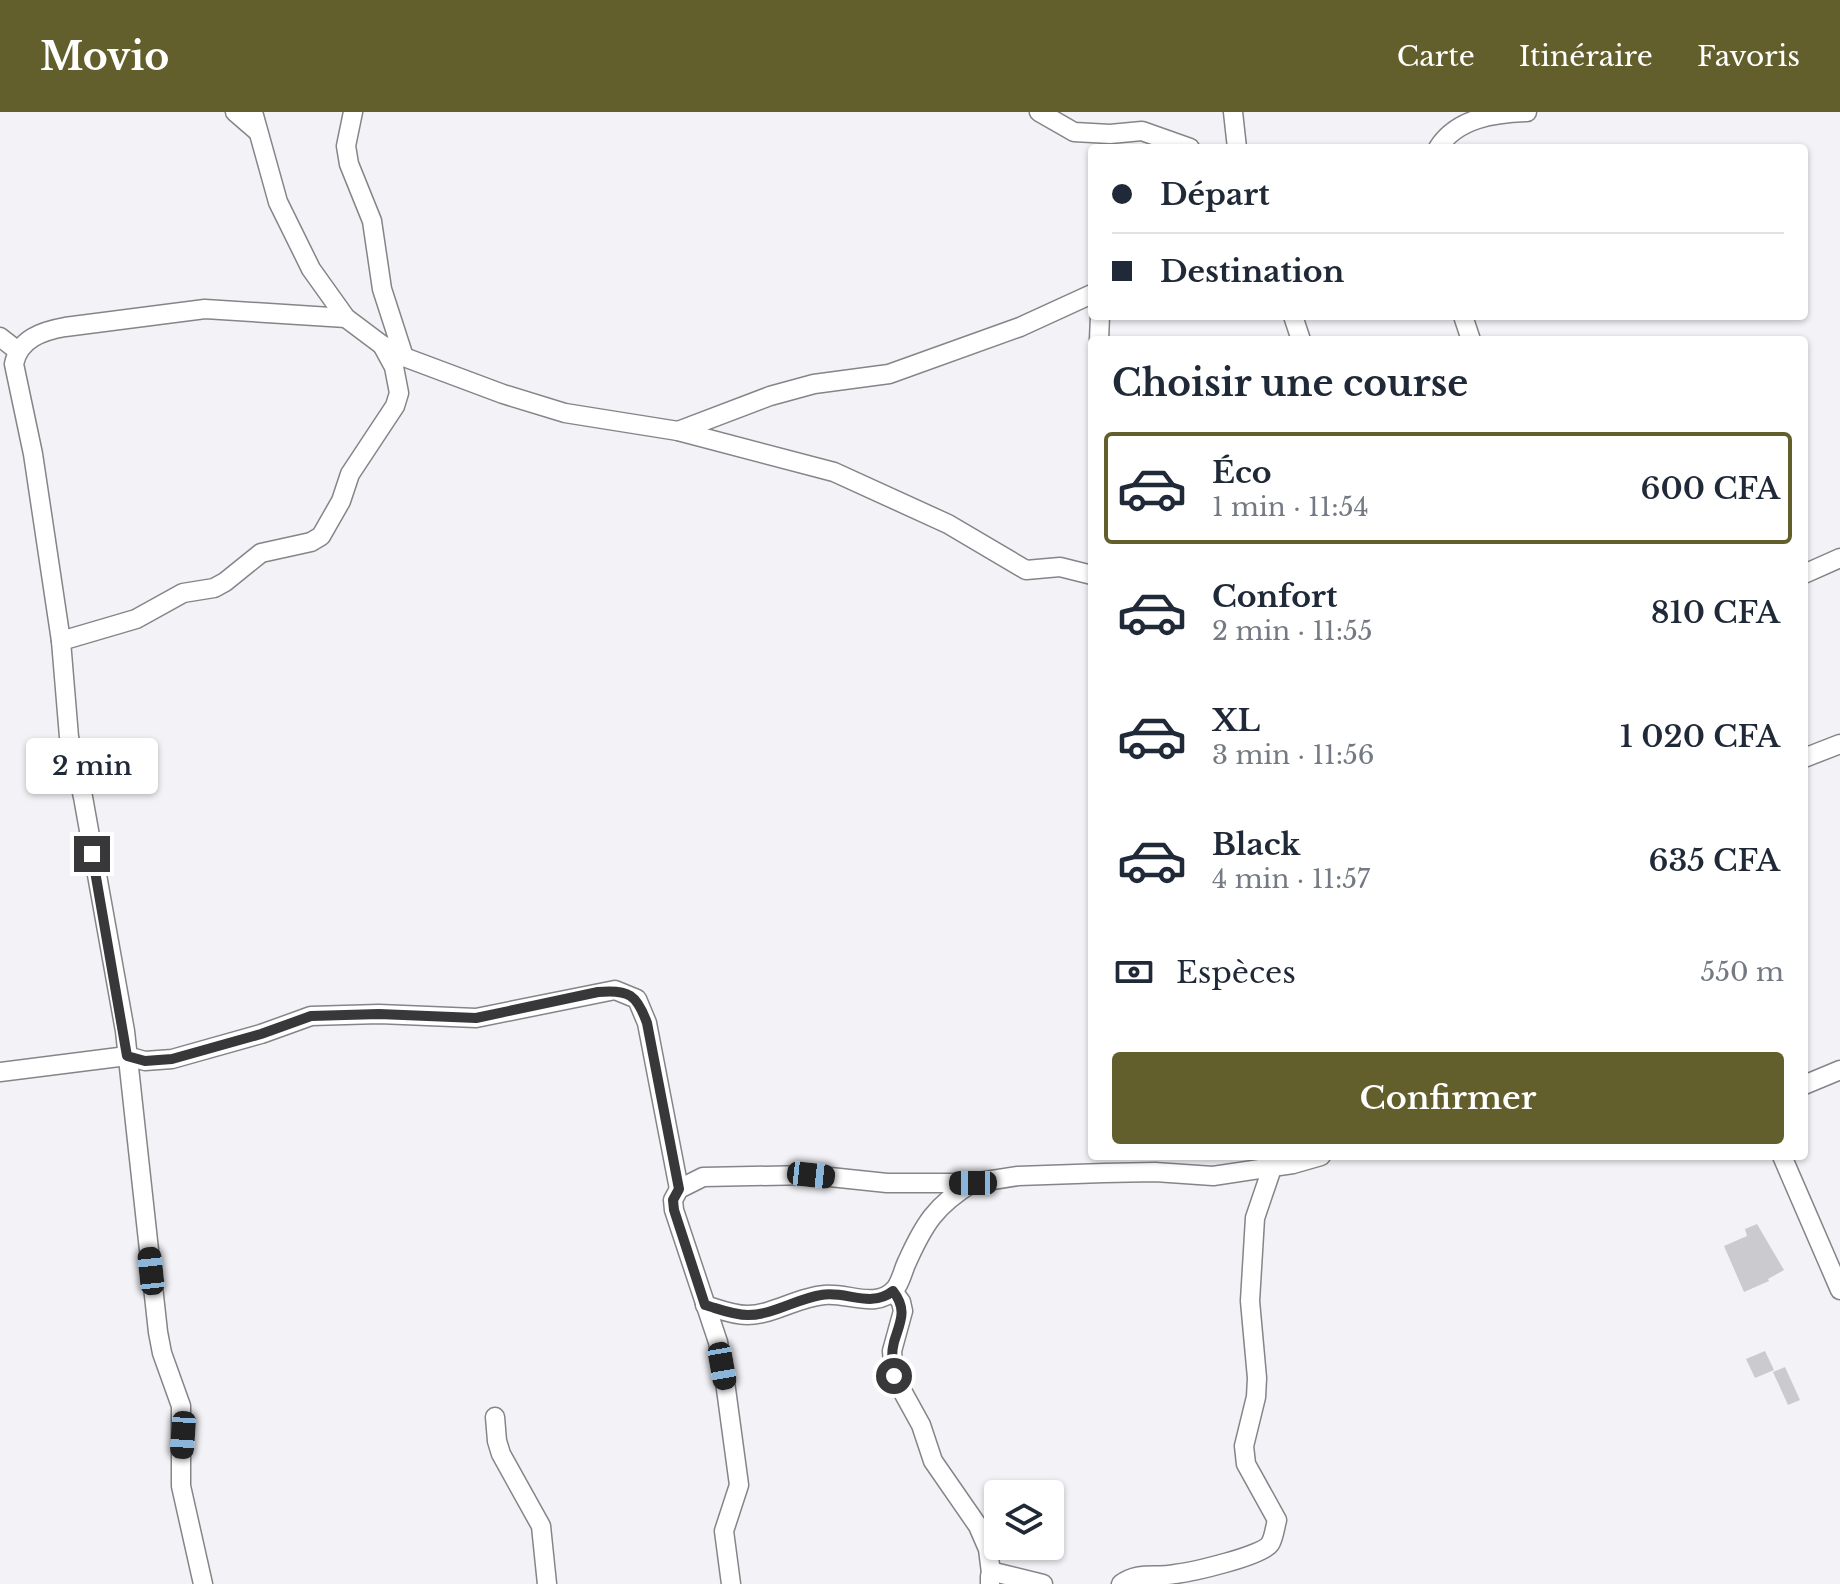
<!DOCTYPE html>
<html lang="fr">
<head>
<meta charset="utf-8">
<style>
  :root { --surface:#fff; --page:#f2f2f3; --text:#1f2937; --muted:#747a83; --line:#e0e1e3; --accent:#635f2c }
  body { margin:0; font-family:"Libre Baskerville",serif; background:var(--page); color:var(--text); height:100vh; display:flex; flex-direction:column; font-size:30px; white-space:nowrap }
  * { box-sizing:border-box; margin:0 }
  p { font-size:26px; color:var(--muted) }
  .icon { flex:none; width:44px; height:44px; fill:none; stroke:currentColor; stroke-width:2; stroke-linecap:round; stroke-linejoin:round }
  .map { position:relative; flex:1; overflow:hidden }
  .sheet { position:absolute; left:1088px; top:224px; width:720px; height:824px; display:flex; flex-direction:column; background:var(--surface); border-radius:8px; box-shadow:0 2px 6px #0004 }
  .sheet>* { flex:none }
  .hud { position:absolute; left:1088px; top:32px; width:720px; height:176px; border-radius:8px; box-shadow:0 2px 6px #0004; display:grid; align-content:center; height:176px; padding:0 24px; background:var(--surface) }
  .controls { position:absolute; left:984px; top:1368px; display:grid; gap:16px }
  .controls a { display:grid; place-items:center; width:80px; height:80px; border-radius:8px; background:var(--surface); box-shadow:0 2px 6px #0004; font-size:40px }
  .end { position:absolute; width:36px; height:36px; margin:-18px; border:10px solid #38383a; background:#fff; box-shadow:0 0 0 4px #fff }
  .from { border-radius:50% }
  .bubble { position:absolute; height:56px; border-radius:8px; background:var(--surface); box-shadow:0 2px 6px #0004; font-size:26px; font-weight:600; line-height:56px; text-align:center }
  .car { position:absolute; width:24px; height:48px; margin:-24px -12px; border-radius:10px; box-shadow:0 0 6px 2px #0007; background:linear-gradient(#222 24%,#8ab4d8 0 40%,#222 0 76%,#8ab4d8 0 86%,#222 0) }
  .hud b { display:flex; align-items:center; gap:28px; height:76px; font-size:30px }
  .hud b+b { border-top:2px solid var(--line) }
  .hud i { width:20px; height:20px; background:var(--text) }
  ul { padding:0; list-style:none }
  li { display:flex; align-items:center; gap:24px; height:112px; margin:0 16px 12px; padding:0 8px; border:4px solid transparent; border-radius:8px }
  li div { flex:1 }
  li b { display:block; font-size:30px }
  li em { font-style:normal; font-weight:600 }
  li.active { border-color:var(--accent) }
  li>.icon { width:72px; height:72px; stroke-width:1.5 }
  h2 { padding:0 24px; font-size:36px; line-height:96px }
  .pay { display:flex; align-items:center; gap:20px; height:88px; padding:0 24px; font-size:30px }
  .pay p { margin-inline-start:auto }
  .action { display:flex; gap:16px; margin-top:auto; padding:16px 24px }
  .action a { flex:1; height:92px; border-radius:8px; background:var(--accent); color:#fff; font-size:32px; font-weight:600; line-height:92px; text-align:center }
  header { display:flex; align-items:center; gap:48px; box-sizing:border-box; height:112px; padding:0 40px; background:var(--accent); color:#fff }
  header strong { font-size:38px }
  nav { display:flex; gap:44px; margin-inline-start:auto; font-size:28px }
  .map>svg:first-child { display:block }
  .building { fill:#cbcbcf }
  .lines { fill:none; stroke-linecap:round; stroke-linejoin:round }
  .street-casing { stroke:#848589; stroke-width:21 }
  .street { stroke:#fff; stroke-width:18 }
  .route { stroke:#38383a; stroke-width:10 }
</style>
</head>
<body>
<header>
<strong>Movio</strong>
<nav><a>Carte</a><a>Itinéraire</a><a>Favoris</a></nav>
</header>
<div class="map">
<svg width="1840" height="1472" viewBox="0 0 1840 1472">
  <rect width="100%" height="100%" fill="#f2f2f7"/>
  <g class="building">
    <polygon points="1757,1112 1784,1158 1768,1167 1769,1169 1744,1180 1724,1134 1747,1124 1745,1117"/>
    <polygon points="1765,1239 1774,1258 1755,1266 1746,1247"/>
    <polygon points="1785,1255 1800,1288 1788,1293 1773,1260"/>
  </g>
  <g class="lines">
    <g class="street-casing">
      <g id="street">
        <polyline points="235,0 257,19"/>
        <polyline points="253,0 278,90 311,157 346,206 382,233 404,245 503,282 565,301 678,319 834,360 948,412 1026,458 1060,455 1092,463"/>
        <polyline points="353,0 346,34 349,52 372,109 382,177 404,245"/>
        <polyline points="1039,0 1074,20 1110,22 1142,19 1190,36"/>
        <polyline points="1233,0 1237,36"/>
        <path d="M1438,36C1457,6 1495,1 1527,0"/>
        <polyline points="1293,204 1301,228"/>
        <polyline points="1463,204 1471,228"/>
        <polyline points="0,225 18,239"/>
        <polyline points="1099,228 1100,204"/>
        <polyline points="678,319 770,284 814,272 889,262 1020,215 1092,182"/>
        <polyline points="1804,462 1840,446"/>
        <polyline points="61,529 136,507 183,481 214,476 225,470 261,441 311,430 321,424 341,389 350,362 395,294 399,281 394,255 382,233"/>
        <polyline points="1804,646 1840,632"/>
        <polyline points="0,960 127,944 145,949 172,947 261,922 311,904 379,902 476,906 615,878 637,887 647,911 679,1077"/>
        <polyline points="1804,973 1840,958"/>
        <polyline points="1782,1044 1840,1178"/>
        <polyline points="893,1179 901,1190 903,1199 892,1239 894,1264 921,1313 933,1349 978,1414 988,1437 991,1461"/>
        <path d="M705,1193C718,1197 733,1203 747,1203C773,1203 798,1185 824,1183C847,1180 876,1198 895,1177C901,1170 903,1158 907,1150C924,1112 936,1093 972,1071"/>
        <polyline points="495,1305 497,1329 501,1342 541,1414 547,1472"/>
        <path d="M203,1472L181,1374V1294L162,1241L158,1220L125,919L83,685L69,625L61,529L33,342L14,252C19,227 42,219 65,215L205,197L346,206"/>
        <polyline points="731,1472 724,1419 739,1373 726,1277 718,1230 674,1098 673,1088 679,1077 703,1065 811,1063 887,1071 973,1071 1018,1064 1104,1061 1155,1060 1213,1064 1293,1052 1321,1044"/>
        <polyline points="990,1472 990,1464 994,1460 1043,1472"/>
        <path d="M1121,1472C1139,1459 1155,1466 1175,1462C1192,1460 1262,1444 1270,1432C1274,1426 1275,1415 1277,1408L1246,1352L1244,1334L1256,1285L1257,1266L1250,1189L1255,1106L1272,1056"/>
      </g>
    </g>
    <use href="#street" class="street"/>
  </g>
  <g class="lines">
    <path class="route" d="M92,742L127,944L145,949L172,947L261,922L311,904L379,902L476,906L598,880C629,877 637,883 647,911L679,1077L673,1088L674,1098L705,1193C719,1197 733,1203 748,1203C773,1203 796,1187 821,1183C846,1178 870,1197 893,1179C908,1198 900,1210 894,1230C891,1241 892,1253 894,1264"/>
  </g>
</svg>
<div class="controls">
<a><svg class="icon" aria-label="layers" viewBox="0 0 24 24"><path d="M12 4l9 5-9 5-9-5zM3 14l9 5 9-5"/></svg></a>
</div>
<i class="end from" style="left:894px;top:1264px"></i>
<i class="end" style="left:92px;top:742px"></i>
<div class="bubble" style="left:26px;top:626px;width:132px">2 min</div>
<i class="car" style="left:811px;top:1063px;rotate:96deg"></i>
<i class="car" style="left:973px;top:1071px;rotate:270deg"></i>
<i class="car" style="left:151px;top:1159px;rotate:354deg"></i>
<i class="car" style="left:722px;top:1254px;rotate:170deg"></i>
<i class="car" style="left:183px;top:1323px;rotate:184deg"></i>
<div class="hud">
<b><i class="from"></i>Départ</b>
<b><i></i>Destination</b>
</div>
<section class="sheet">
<h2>Choisir une course</h2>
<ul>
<li class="active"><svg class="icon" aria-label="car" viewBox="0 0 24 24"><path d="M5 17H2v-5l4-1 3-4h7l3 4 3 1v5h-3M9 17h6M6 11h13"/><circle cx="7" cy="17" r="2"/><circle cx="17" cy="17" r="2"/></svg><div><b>Éco</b><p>1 min · 11:54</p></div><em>600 CFA</em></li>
<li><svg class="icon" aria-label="car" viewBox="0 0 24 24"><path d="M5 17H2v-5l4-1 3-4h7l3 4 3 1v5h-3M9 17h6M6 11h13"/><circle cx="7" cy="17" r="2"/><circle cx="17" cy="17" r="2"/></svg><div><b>Confort</b><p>2 min · 11:55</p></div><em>810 CFA</em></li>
<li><svg class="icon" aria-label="car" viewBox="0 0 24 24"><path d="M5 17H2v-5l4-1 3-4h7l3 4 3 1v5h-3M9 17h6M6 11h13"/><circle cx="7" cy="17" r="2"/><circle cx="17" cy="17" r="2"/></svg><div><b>XL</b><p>3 min · 11:56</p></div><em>1 020 CFA</em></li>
<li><svg class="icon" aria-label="car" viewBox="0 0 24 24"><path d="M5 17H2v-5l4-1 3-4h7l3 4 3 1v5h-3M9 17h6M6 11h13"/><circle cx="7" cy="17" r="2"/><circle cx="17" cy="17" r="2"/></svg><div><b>Black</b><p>4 min · 11:57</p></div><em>635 CFA</em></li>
</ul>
<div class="pay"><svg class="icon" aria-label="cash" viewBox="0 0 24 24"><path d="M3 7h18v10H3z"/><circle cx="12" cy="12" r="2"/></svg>Espèces<p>550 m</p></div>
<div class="action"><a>Confirmer</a></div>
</section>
</div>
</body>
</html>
